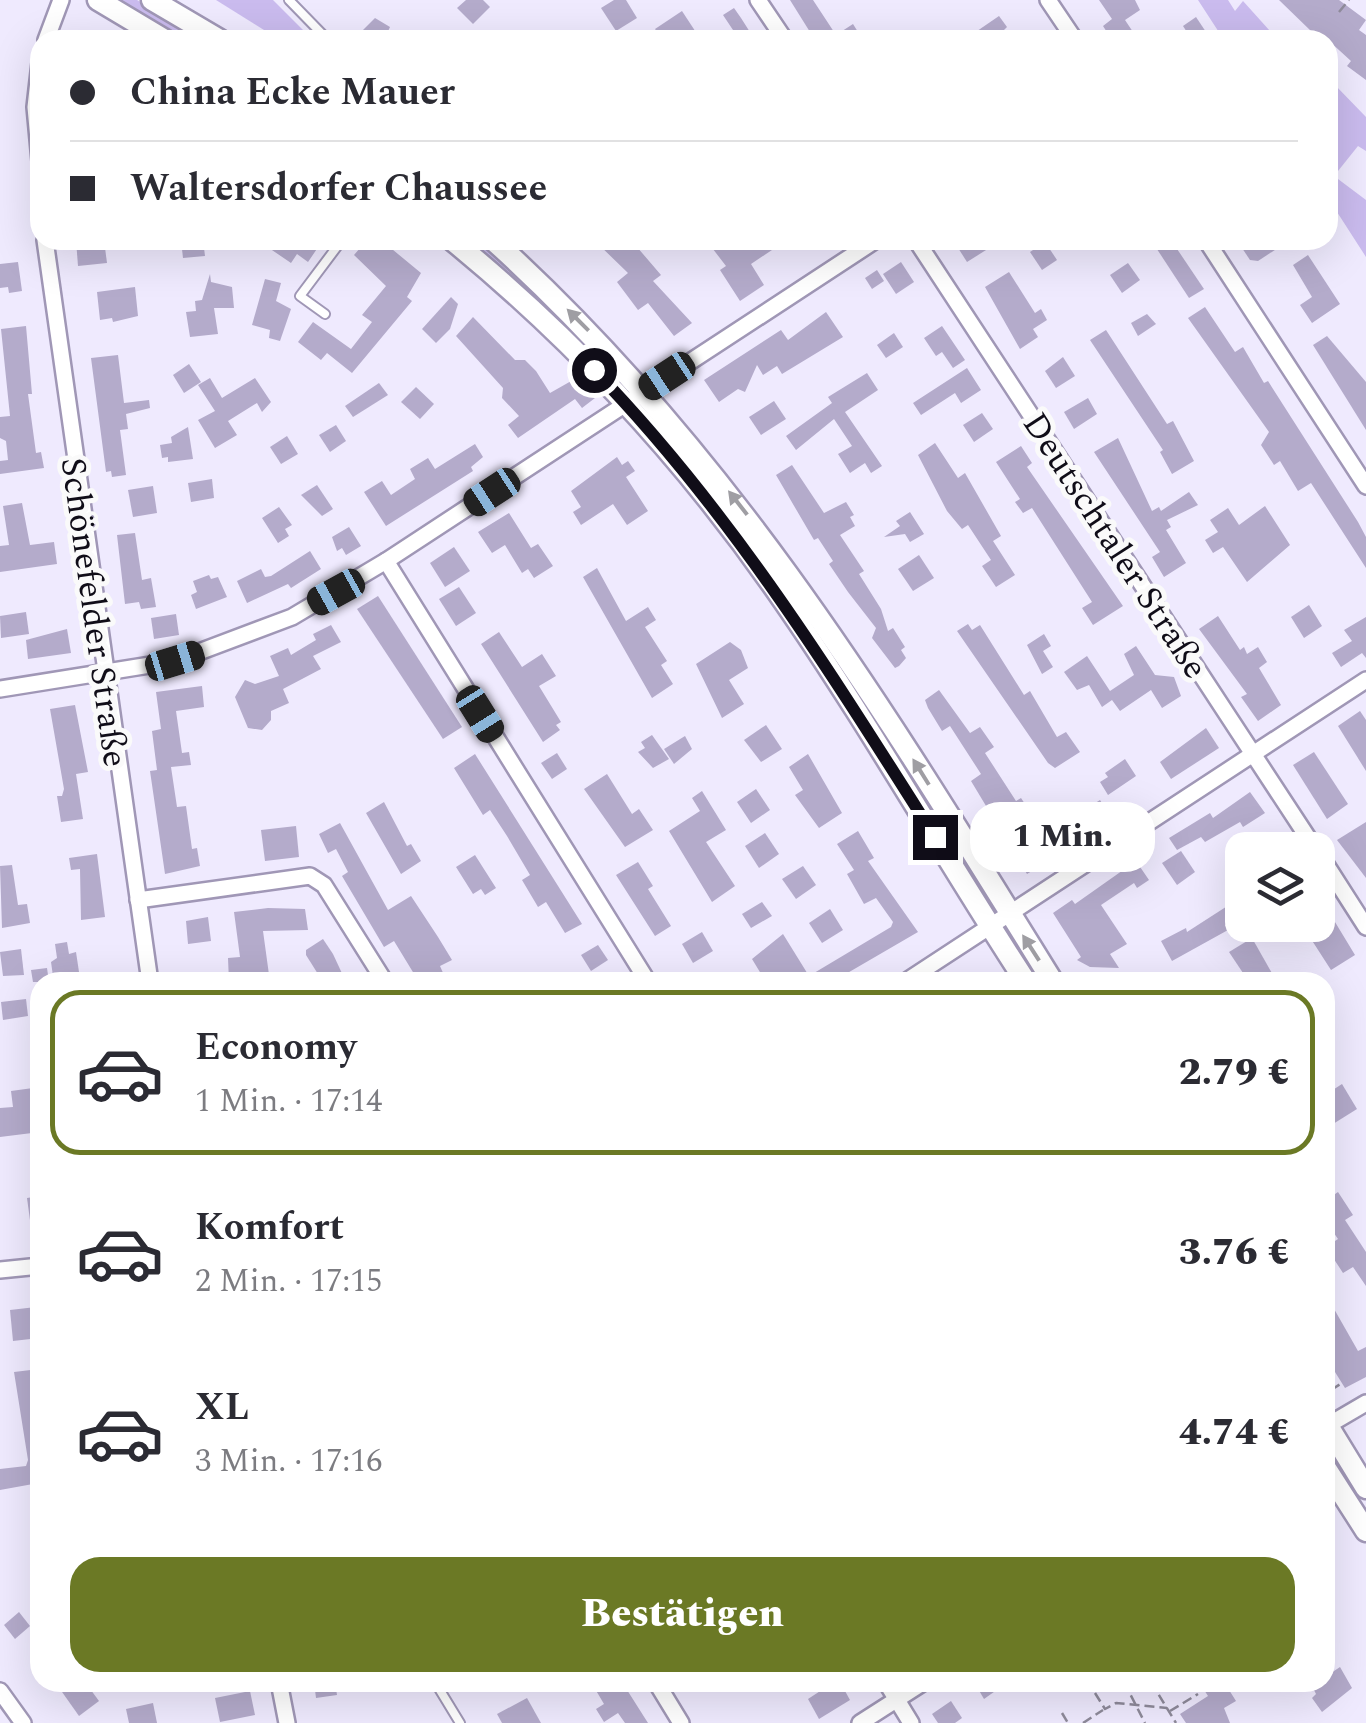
<!DOCTYPE html>
<html lang="de">
<head>
<meta charset="utf-8">
<style>
  :root { --surface:#fff; --page:#f7f7f7; --text:#2b2b33; --muted:#7c7c81; --line:#e1e1e2; --accent:#6b7925 }
  body { margin:0; font-family:Spectral,serif; background:var(--page); color:var(--text); height:100vh; display:flex; flex-direction:column; font-size:38px; white-space:nowrap }
  * { box-sizing:border-box; margin:0 }
  p { font-size:32px; color:var(--muted) }
  .icon { flex:none; width:55px; height:55px; fill:none; stroke:currentColor; stroke-width:2; stroke-linecap:round; stroke-linejoin:round }
  .map { position:relative; flex:1; overflow:hidden }
  .details { position:absolute; left:30px; top:972px; width:1305px; height:720px; display:flex; flex-direction:column; background:var(--surface); border-radius:30px; box-shadow:0 10px 40px #0002 }
  .details>* { flex:none }
  .hud { position:absolute; left:30px; top:30px; width:1308px; height:220px; border-radius:30px; box-shadow:0 10px 40px #0002; display:grid; align-content:center; height:220px; padding:0 40px; background:var(--surface) }
  .fabs { position:absolute; left:1225px; top:832px; display:grid; gap:20px }
  .fabs a { display:grid; place-items:center; width:110px; height:110px; border-radius:20px; background:var(--surface); box-shadow:0 10px 40px #0002; font-size:50px }
  .end { position:absolute; width:45px; height:45px; margin:-22px; border:12px solid #100d18; background:#fff; box-shadow:0 0 0 5px #fff }
  .from { border-radius:50% }
  .bubble { position:absolute; height:70px; border-radius:30px; background:var(--surface); box-shadow:0 10px 40px #0002; font-size:32px; font-weight:800; line-height:70px; text-align:center }
  .car { position:absolute; width:30px; height:60px; margin:-30px -15px; border-radius:12px; box-shadow:0 0 8px 2px #0007; background:linear-gradient(#222 24%,#8ab4d8 0 40%,#222 0 76%,#8ab4d8 0 86%,#222 0) }
  .hud b { display:flex; align-items:center; gap:35px; height:95px; font-size:38px }
  .hud b+b { border-top:2px solid var(--line) }
  .hud i { width:25px; height:25px; background:var(--text) }
  ul { padding:18px 0 0; list-style:none }
  li { display:flex; align-items:center; gap:30px; height:165px; margin:0 20px 15px; padding:0 20px; border:5px solid transparent; border-radius:30px }
  li div { flex:1 }
  li b { display:block; font-size:38px }
  li em { font-style:normal; font-weight:800 }
  li.on { border-color:var(--accent) }
  li>.icon { width:90px; height:90px; stroke-width:1.5 }
  .button { display:flex; gap:20px; margin-top:auto; padding:20px 40px }
  .button a { flex:1; height:115px; border-radius:30px; background:var(--accent); color:#fff; font-size:40px; font-weight:800; line-height:115px; text-align:center }
  .map>svg:first-child { display:block }
  .green { fill:#cabbee }
  .building { fill:#b4abcb }
  .lines { fill:none; stroke-linecap:round; stroke-linejoin:round }
  .service-casing { stroke:#a097b6; stroke-width:12 }
  .minor-casing { stroke:#a097b6; stroke-width:20 }
  .secondary-casing { stroke:#a097b6; stroke-width:25 }
  .path { stroke:#8e8a9a; stroke-width:2.5; stroke-dasharray:10 5; stroke-linecap:butt }
  .service { stroke:#fff; stroke-width:8 }
  .minor { stroke:#fff; stroke-width:15 }
  .secondary { stroke:#fff; stroke-width:20 }
  .oneway { fill:#9f9ea3 }
  .route { stroke:#100d18; stroke-width:12 }
  .labels { text-anchor:middle; stroke-width:10; stroke-linejoin:round; paint-order:stroke }
  .street-label { font-size:35px; fill:#100d18; stroke:#fafafa }
</style>
</head>
<body>
<div class="map">
<svg width="1366" height="1723" viewBox="0 0 1366 1723">
  <rect width="100%" height="100%" fill="#efeafe"/>
  <g class="green">
    <polygon points="117,0 137,0 197,36 183,40"/>
    <polygon points="216,0 273,0 313,40 280,40"/>
    <polygon points="1198,0 1228,0 1235,11 1243,1 1278,40 1224,40"/>
    <polygon points="1334,84 1366,117 1366,151 1358,146 1334,176 1366,200 1366,257 1328,198 1328,91"/>
    <polygon points="464,240 481,240 620,374 614,378"/>
    <polygon points="655,413 790,586 992,899 985,903"/>
  </g>
  <g class="building">
    <polygon points="466,0 483,0 490,7 473,24 457,8"/>
    <polygon points="614,0 626,0 637,18 616,31 601,8"/>
    <polygon points="790,0 813,0 836,35 853,24 863,40 815,40"/>
    <polygon points="1099,0 1135,0 1140,10 1125,20 1133,32 1128,35 1131,40 1112,40 1103,26 1112,19"/>
    <polygon points="1279,0 1339,0 1366,20 1359,30 1366,35 1366,80 1347,66 1351,61 1328,40 1307,40 1312,32"/>
    <polygon points="734,8 741,18 755,40 718,40 733,30 723,15"/>
    <polygon points="682,11 701,40 663,40 655,29"/>
    <polygon points="999,16 1007,27 994,40 964,40"/>
    <polygon points="1196,17 1206,32 1192,40 1183,26"/>
    <polygon points="375,18 390,27 384,40 369,40 361,32"/>
    <polygon points="76,240 104,240 107,263 78,266"/>
    <polygon points="181,240 203,240 205,256 183,258"/>
    <polygon points="274,240 323,240 308,262 297,254 291,263 269,248"/>
    <polygon points="367,240 381,240 421,273 407,297 412,301 352,373 327,353 321,360 298,342 313,322 351,349 372,322 362,315 386,286 354,255"/>
    <polygon points="594,240 631,240 661,275 653,281 692,323 674,336 648,303 638,310 617,282 628,273"/>
    <polygon points="706,240 787,240 751,264 764,285 740,301 720,270 726,266"/>
    <polygon points="953,240 1002,240 967,262"/>
    <polygon points="1151,240 1171,240 1204,289 1189,298"/>
    <polygon points="1244,240 1290,240 1258,261 1250,260 1242,248"/>
    <polygon points="1045,242 1057,260 1042,270 1030,252"/>
    <polygon points="1308,255 1340,304 1312,323 1300,305 1312,297 1293,265"/>
    <polygon points="18,262 22,291 9,293 8,287 0,288 0,264"/>
    <polygon points="901,262 914,282 896,294 883,274"/>
    <polygon points="1128,263 1140,280 1122,293 1110,275"/>
    <polygon points="877,270 884,281 872,289 865,278"/>
    <polygon points="1009,272 1035,313 1041,309 1047,320 1033,329 1038,337 1020,349 985,287"/>
    <polygon points="210,274 211,282 232,287 234,308 214,308 218,334 190,337 186,312 196,311 195,301 202,300"/>
    <polygon points="265,279 281,283 276,301 291,309 280,341 269,338 270,330 252,325"/>
    <polygon points="135,287 138,316 113,322 112,318 100,320 97,292"/>
    <polygon points="451,297 458,304 450,329 436,343 422,329"/>
    <polygon points="1205,307 1235,352 1243,347 1264,383 1268,381 1358,522 1366,537 1366,568 1311,483 1298,491 1280,461 1274,465 1261,445 1269,432 1188,318"/>
    <polygon points="826,312 843,337 782,374 777,366 763,375 757,365 745,392 738,389 719,402 704,380 781,330 788,340"/>
    <polygon points="1147,314 1156,324 1138,336 1131,323"/>
    <polygon points="473,317 515,360 525,360 536,371 550,393 580,376 595,398 582,408 575,399 518,438 508,425 519,416 502,398 503,388 456,336"/>
    <polygon points="26,326 32,394 28,394 36,453 41,452 44,468 0,474 0,461 8,460 6,441 0,438 0,417 10,416 1,329"/>
    <polygon points="942,326 965,360 953,368 942,352 936,356 924,338"/>
    <polygon points="1106,330 1167,424 1173,421 1194,461 1172,474 1160,452 1163,450 1090,340"/>
    <polygon points="894,333 903,347 886,358 877,345"/>
    <polygon points="1327,336 1366,382 1366,430 1313,345"/>
    <polygon points="118,355 124,403 149,400 150,408 126,414 128,429 120,430 126,475 112,477 111,471 106,472 91,358"/>
    <polygon points="1063,357 1075,376 1056,388 1045,371"/>
    <polygon points="189,364 201,382 184,393 173,375"/>
    <polygon points="967,368 981,390 961,403 955,393 921,415 913,403"/>
    <polygon points="867,373 878,390 845,412 882,466 871,473 865,463 850,473 838,454 852,446 834,419 796,450 786,436 832,403 828,397"/>
    <polygon points="210,378 222,398 255,378 271,402 262,412 257,403 228,421 237,435 215,448 198,420 215,411 198,385"/>
    <polygon points="379,383 388,395 353,417 345,406"/>
    <polygon points="416,387 434,404 420,419 401,402"/>
    <polygon points="1088,398 1097,414 1074,429 1064,412"/>
    <polygon points="774,401 786,419 761,435 749,417"/>
    <polygon points="982,413 993,429 974,442 963,425"/>
    <polygon points="336,425 346,441 330,452 319,435"/>
    <polygon points="188,427 193,459 168,462 168,457 162,458 160,445 172,443 171,437"/>
    <polygon points="287,436 298,454 281,464 270,447"/>
    <polygon points="1118,438 1152,511 1159,507 1161,511 1189,492 1198,505 1167,520 1171,527 1166,530 1186,563 1164,577 1152,557 1160,552 1094,452"/>
    <polygon points="935,443 958,478 965,473 1001,536 993,541 1015,575 996,587 982,566 991,560 968,525 962,529 947,511 918,455"/>
    <polygon points="475,444 483,457 471,467 473,471 386,526 364,492 382,481 391,495 415,479 410,469 428,458 435,469"/>
    <polygon points="1021,446 1032,463 1027,467 1123,606 1093,625 1082,608 1092,602 1032,508 1023,513 1015,502 1020,499 996,462"/>
    <polygon points="617,457 622,465 628,461 635,471 626,477 648,511 627,525 613,504 581,525 573,512 581,507 571,491"/>
    <polygon points="792,465 824,513 846,502 854,515 850,517 855,526 840,535 864,571 859,574 881,609 888,631 893,628 905,647 901,650 906,658 899,666 895,668 872,638 876,628 848,592 829,564 833,561 818,538 814,540 776,475"/>
    <polygon points="212,479 214,498 191,502 188,483"/>
    <polygon points="317,485 333,509 322,516 301,495"/>
    <polygon points="153,486 157,513 133,517 128,490"/>
    <polygon points="22,503 30,545 54,542 57,564 0,572 0,546 9,545 3,506"/>
    <polygon points="1265,506 1290,545 1247,582 1223,547 1213,553 1205,540 1218,532 1210,520 1228,508 1239,525"/>
    <polygon points="279,507 292,525 285,529 289,536 278,543 262,518"/>
    <polygon points="910,512 924,534 910,542 905,534 884,537 900,526 896,521"/>
    <polygon points="509,513 531,548 538,544 553,566 534,578 528,569 522,573 505,545 492,553 478,532"/>
    <polygon points="349,527 361,546 346,555 342,548 337,551 332,537"/>
    <polygon points="135,533 142,580 151,578 156,607 141,609 139,602 125,604 117,535"/>
    <polygon points="454,547 470,571 445,587 430,563"/>
    <polygon points="310,551 321,569 291,588 288,584 247,603 237,581 261,569 265,577 271,576"/>
    <polygon points="919,555 934,578 913,591 898,569"/>
    <polygon points="597,568 626,621 648,607 656,620 645,627 667,661 661,665 673,684 652,698 583,577"/>
    <polygon points="209,575 211,579 218,577 227,597 196,609 191,595 197,592 193,581"/>
    <polygon points="459,587 476,613 456,626 439,599"/>
    <polygon points="378,596 462,727 443,739 357,609"/>
    <polygon points="1309,605 1322,626 1304,638 1291,617"/>
    <polygon points="26,612 29,634 1,638 0,616"/>
    <polygon points="176,614 179,635 154,639 151,618"/>
    <polygon points="1218,616 1240,650 1244,647 1247,654 1258,647 1267,662 1259,668 1281,705 1258,721 1241,697 1247,694 1199,629"/>
    <polygon points="1366,617 1366,658 1362,653 1341,667 1332,653 1352,641 1344,630"/>
    <polygon points="968,624 972,630 980,625 1024,695 1030,691 1057,737 1066,732 1080,752 1055,768 1048,763 957,631"/>
    <polygon points="331,625 341,642 313,656 321,669 283,689 289,703 271,711 271,720 262,730 248,728 235,697 245,680 255,684 279,676 270,656 288,648 291,655 316,640 313,634"/>
    <polygon points="67,629 71,653 28,659 26,640"/>
    <polygon points="499,632 522,667 542,654 556,676 539,686 561,722 556,725 560,730 543,742 481,644"/>
    <polygon points="1044,634 1051,646 1043,651 1053,667 1042,674 1027,645"/>
    <polygon points="730,642 741,650 748,668 729,680 744,704 722,718 696,664"/>
    <polygon points="1136,646 1155,675 1174,677 1181,696 1162,708 1151,690 1120,711 1112,700 1102,707 1089,685 1077,690 1064,672 1087,656 1110,691 1134,675 1124,654"/>
    <polygon points="202,686 204,707 176,711 182,753 189,752 191,765 171,767 177,807 186,806 192,849 197,848 200,866 165,874 150,771 157,770 152,731 161,729 156,692"/>
    <polygon points="939,690 970,733 980,727 994,747 985,753 1016,801 1021,798 1027,807 1034,803 1043,816 1034,822 1038,828 1030,833 1048,861 1027,874 971,781 981,774 950,726 942,731 928,708 925,700"/>
    <polygon points="75,705 88,772 76,774 83,819 61,822 57,796 62,796 64,789 50,709"/>
    <polygon points="1360,711 1366,720 1366,771 1338,726"/>
    <polygon points="766,725 782,749 761,762 744,740"/>
    <polygon points="1206,728 1219,748 1171,779 1160,762"/>
    <polygon points="652,735 669,759 653,768 638,752 645,748 641,742"/>
    <polygon points="685,736 692,749 674,764 664,749"/>
    <polygon points="1314,752 1348,804 1327,819 1293,765"/>
    <polygon points="557,753 567,769 552,779 541,763"/>
    <polygon points="475,754 582,924 565,933 546,902 538,907 522,880 530,875 507,836 490,810 483,815 454,768"/>
    <polygon points="808,754 842,813 819,828 795,795 803,790 789,767"/>
    <polygon points="1125,759 1136,776 1108,795 1100,782 1108,777 1105,773"/>
    <polygon points="607,774 632,814 639,809 653,830 625,847 584,789"/>
    <polygon points="756,789 770,810 751,823 737,802"/>
    <polygon points="702,791 726,830 706,842 735,886 712,902 669,831 700,811 692,798"/>
    <polygon points="1250,792 1265,813 1243,827 1240,822 1205,842 1201,837 1177,850 1169,838 1210,813 1213,818"/>
    <polygon points="1100,800 1112,819 1093,831 1081,812"/>
    <polygon points="384,802 407,846 411,844 421,861 401,874 366,813"/>
    <polygon points="1366,822 1366,878 1337,840"/>
    <polygon points="340,823 388,910 411,896 438,937 452,960 440,966 447,982 419,982 394,941 384,947 342,876 348,872 336,849 328,853 319,834"/>
    <polygon points="296,826 299,857 265,861 261,830"/>
    <polygon points="858,831 874,858 868,861 918,932 832,982 766,982 752,959 783,934 809,976 891,927 893,922 876,898 864,904 847,874 854,870 837,844"/>
    <polygon points="765,833 779,854 759,868 745,846"/>
    <polygon points="1181,851 1195,872 1177,885 1162,863"/>
    <polygon points="97,854 105,917 81,920 80,869 71,870 69,858"/>
    <polygon points="475,855 496,888 485,895 481,889 473,894 456,867"/>
    <polygon points="1136,861 1149,880 1137,888 1134,883 1101,905 1127,944 1110,954 1119,968 1090,967 1077,960 1081,957 1053,913 1072,900 1075,904"/>
    <polygon points="638,862 653,886 648,889 671,926 655,936 616,875"/>
    <polygon points="12,865 18,905 27,904 30,923 2,928 0,866"/>
    <polygon points="803,866 816,885 796,899 782,879"/>
    <polygon points="1318,894 1355,955 1331,970 1302,925 1318,925"/>
    <polygon points="762,902 772,916 751,928 742,914"/>
    <polygon points="1232,903 1239,916 1225,925 1228,930 1172,961 1161,941 1186,928 1187,932"/>
    <polygon points="268,908 305,909 308,930 263,931 270,982 229,982 228,958 240,957 234,912"/>
    <polygon points="830,909 843,930 822,943 809,923"/>
    <polygon points="208,917 211,941 188,944 186,921"/>
    <polygon points="702,932 713,951 693,963 682,944"/>
    <polygon points="1252,938 1277,982 1249,982 1229,952"/>
    <polygon points="323,939 333,954 346,982 323,982 306,955 306,950"/>
    <polygon points="67,942 69,954 76,952 79,972 71,973 73,982 61,982 60,975 53,976 51,962 57,958 55,944"/>
    <polygon points="598,945 608,960 591,971 581,955"/>
    <polygon points="21,949 24,975 3,976 0,952"/>
    <polygon points="47,968 49,982 33,982 31,970"/>
    <polygon points="26,999 28,1016 3,1020 1,1002"/>
    <polygon points="1342,1084 1357,1109 1325,1129 1325,1095"/>
    <polygon points="33,1088 38,1116 30,1118 32,1133 0,1137 0,1108 13,1107 11,1091"/>
    <polygon points="1338,1192 1353,1215 1345,1220 1366,1252 1366,1286 1353,1267 1343,1273 1326,1247 1338,1239 1325,1220 1325,1201"/>
    <polygon points="40,1196 40,1234 32,1235 27,1198"/>
    <polygon points="1325,1293 1358,1351 1366,1347 1366,1377 1345,1388 1325,1356"/>
    <polygon points="36,1307 39,1338 13,1341 10,1310"/>
    <polygon points="39,1369 40,1489 34,1489 33,1484 0,1490 0,1469 26,1466 28,1460 14,1372"/>
    <polygon points="19,1612 30,1626 15,1639 4,1625"/>
    <polygon points="1340,1667 1352,1688 1322,1712 1312,1698 1316,1694 1312,1686 1325,1682 1325,1677"/>
    <polygon points="55,1682 85,1682 99,1701 79,1716"/>
    <polygon points="314,1682 335,1682 337,1695 316,1698"/>
    <polygon points="591,1682 622,1682 648,1723 625,1723 618,1713 604,1722 596,1709 604,1704"/>
    <polygon points="834,1682 840,1682 850,1700 819,1719 808,1699"/>
    <polygon points="974,1682 1008,1682 984,1699"/>
    <polygon points="1199,1682 1224,1682 1236,1701 1224,1708 1230,1723 1186,1723 1180,1714 1208,1696"/>
    <polygon points="250,1691 255,1715 220,1722 215,1698"/>
    <polygon points="527,1698 541,1723 502,1723 497,1714"/>
    <polygon points="951,1701 962,1718 955,1723 938,1723 932,1714"/>
    <polygon points="153,1703 157,1723 129,1723 126,1709"/>
  </g>
  <g class="lines">
    <g class="service-casing">
      <g id="service">
        <polyline points="289,0 328,40"/>
        <polyline points="325,314 300,296 342,240"/>
        <polyline points="435,1682 460,1723"/>
      </g>
    </g>
    <g class="minor-casing">
      <g id="minor">
        <polyline points="758,0 785,40"/>
        <polyline points="1048,0 1075,40"/>
        <polyline points="46,40 61,0"/>
        <polyline points="40,63 35,107 40,161"/>
        <polyline points="40,183 40,196"/>
        <polyline points="45,240 150,982"/>
        <polyline points="916,240 1316,850"/>
        <polyline points="1206,240 1366,486"/>
        <polyline points="386,561 648,982"/>
        <polyline points="0,689 175,661 292,617 386,561 876,240"/>
        <polyline points="1318,852 1366,927"/>
        <polyline points="138,900 310,876 324,885 385,982"/>
        <polyline points="905,982 1366,680"/>
        <polyline points="0,1270 40,1266"/>
        <polyline points="1325,1427 1366,1403"/>
        <polyline points="279,1682 287,1723"/>
        <polyline points="656,1682 681,1723"/>
        <polyline points="886,1682 911,1723"/>
        <polyline points="0,1691 23,1723"/>
        <polyline points="860,1723 924,1682"/>
      </g>
    </g>
    <g class="secondary-casing">
      <g id="secondary">
        <polyline points="98,0 165,40"/>
        <polyline points="152,0 220,40"/>
        <path d="M452,240C578,343 688,463 781,597C868,722 943,855 1026,982"/>
        <path d="M493,240C731,455 886,713 1053,982"/>
        <polyline points="1325,1421 1366,1488"/>
        <polyline points="1325,1467 1366,1531"/>
      </g>
    </g>
    <g class="path">
      <polyline points="1339,12 1349,0"/>
      <polyline points="1331,1390 1342,1383"/>
      <polyline points="1124,1682 1145,1723"/>
      <polyline points="1151,1682 1176,1723"/>
      <polyline points="1095,1693 1105,1709 1116,1703 1167,1708"/>
      <polyline points="1170,1711 1198,1694"/>
      <polyline points="1062,1713 1068,1723"/>
      <polyline points="1083,1723 1103,1710"/>
    </g>
    <use href="#service" class="service"/>
    <use href="#minor" class="minor"/>
    <use href="#secondary" class="secondary"/>
  </g>
  <defs><path id="oneway-solid" d="M-6-.8H1V-3.2L6.5 0L1 3.2V.8H-6Z" transform="scale(2.5)"/></defs>
  <g class="oneway">
    <use href="#oneway-solid" transform="translate(578 320) rotate(-135)"/>
    <use href="#oneway-solid" transform="translate(738 503) rotate(-128)"/>
    <use href="#oneway-solid" transform="translate(921 772) rotate(-122)"/>
    <use href="#oneway-solid" transform="translate(1031 948) rotate(-123)"/>
  </g>
  <g class="lines">
    <path class="route" d="M594,370C730,510 831,673 935,837"/>
  </g>
  <g class="labels">
    <g class="street-label">
      <text transform="translate(1116 545) rotate(57)" y="12">Deutschtaler Straße</text>
      <text transform="translate(95 612) rotate(82)" y="12">Schönefelder Straße</text>
    </g>
  </g>
</svg>
<div class="fabs">
<a><svg class="icon" aria-label="layers" viewBox="0 0 24 24"><path d="M12 4l9 5-9 5-9-5zM3 14l9 5 9-5"/></svg></a>
</div>
<i class="end from" style="left:594px;top:370px"></i>
<i class="end" style="left:935px;top:837px"></i>
<div class="bubble" style="left:970px;top:802px;width:185px">1 Min.</div>
<i class="car" style="left:667px;top:376px;rotate:237deg"></i>
<i class="car" style="left:492px;top:492px;rotate:237deg"></i>
<i class="car" style="left:336px;top:592px;rotate:241deg"></i>
<i class="car" style="left:175px;top:661px;rotate:73deg"></i>
<i class="car" style="left:480px;top:714px;rotate:148deg"></i>
<div class="hud">
<b><i class="from"></i>China Ecke Mauer</b>
<b><i></i>Waltersdorfer Chaussee</b>
</div>
<section class="details">
<ul>
<li class="on"><svg class="icon" aria-label="car" viewBox="0 0 24 24"><path d="M5 17H2v-5l4-1 3-4h7l3 4 3 1v5h-3M9 17h6M6 11h13"/><circle cx="7" cy="17" r="2"/><circle cx="17" cy="17" r="2"/></svg><div><b>Economy</b><p>1 Min. · 17:14</p></div><em>2.79 €</em></li>
<li><svg class="icon" aria-label="car" viewBox="0 0 24 24"><path d="M5 17H2v-5l4-1 3-4h7l3 4 3 1v5h-3M9 17h6M6 11h13"/><circle cx="7" cy="17" r="2"/><circle cx="17" cy="17" r="2"/></svg><div><b>Komfort</b><p>2 Min. · 17:15</p></div><em>3.76 €</em></li>
<li><svg class="icon" aria-label="car" viewBox="0 0 24 24"><path d="M5 17H2v-5l4-1 3-4h7l3 4 3 1v5h-3M9 17h6M6 11h13"/><circle cx="7" cy="17" r="2"/><circle cx="17" cy="17" r="2"/></svg><div><b>XL</b><p>3 Min. · 17:16</p></div><em>4.74 €</em></li>
</ul>
<div class="button"><a>Bestätigen</a></div>
</section>
</div>
</body>
</html>
